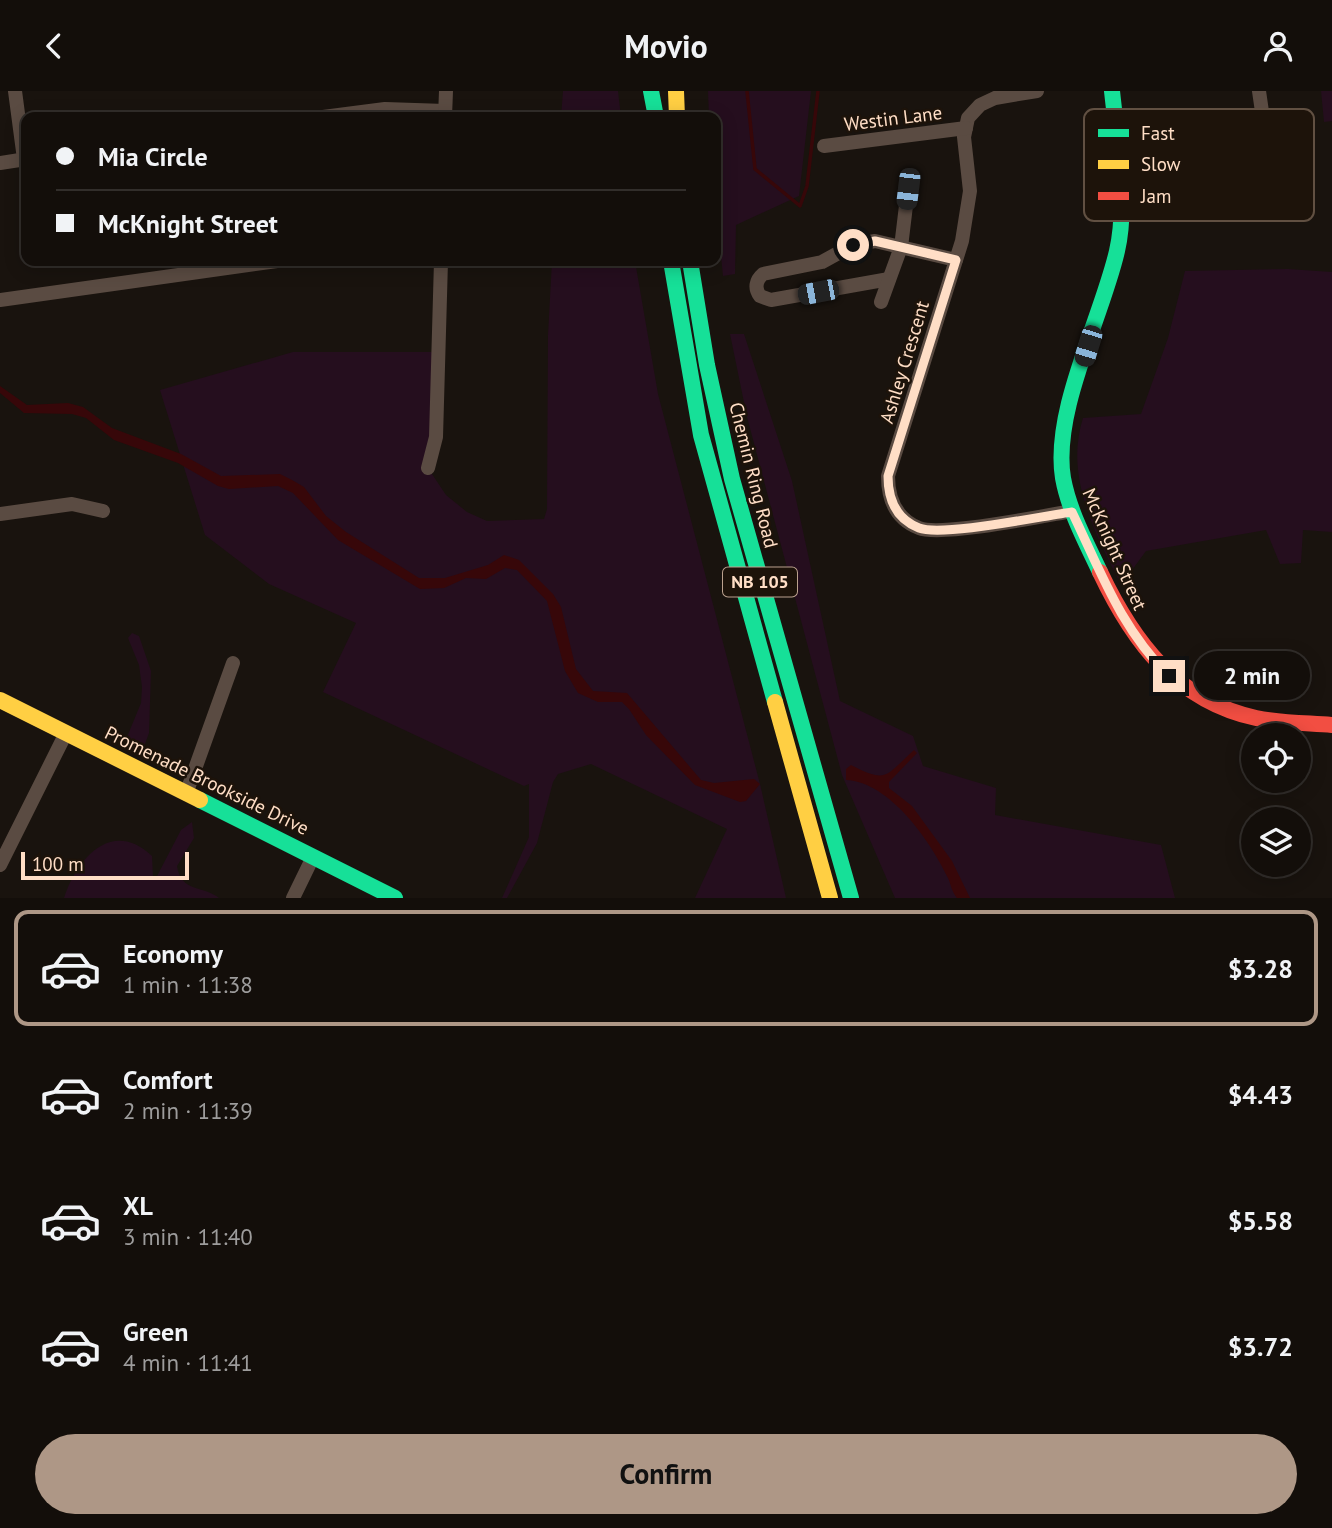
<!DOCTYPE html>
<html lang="en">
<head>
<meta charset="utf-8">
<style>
  :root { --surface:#130e0a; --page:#1c1713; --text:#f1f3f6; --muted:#9d9c9c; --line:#322e2b; --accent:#ae9786 }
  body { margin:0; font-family:"PT Sans",sans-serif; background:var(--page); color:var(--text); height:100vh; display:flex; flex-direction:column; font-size:26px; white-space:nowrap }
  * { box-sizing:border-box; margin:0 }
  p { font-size:23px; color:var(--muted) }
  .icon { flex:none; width:38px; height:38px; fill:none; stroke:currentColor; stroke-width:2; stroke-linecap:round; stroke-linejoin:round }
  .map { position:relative; height:807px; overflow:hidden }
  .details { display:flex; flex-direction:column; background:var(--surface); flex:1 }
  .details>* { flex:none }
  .top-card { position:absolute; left:21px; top:21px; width:700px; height:154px; border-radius:14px; box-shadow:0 4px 18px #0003,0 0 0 2px var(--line); display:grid; align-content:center; height:154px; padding:0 35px; background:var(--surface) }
  .buttons { position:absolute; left:1241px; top:632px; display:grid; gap:14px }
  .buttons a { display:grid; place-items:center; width:70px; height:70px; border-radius:50%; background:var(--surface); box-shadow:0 4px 18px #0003,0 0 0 2px var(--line); font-size:35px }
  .scale { position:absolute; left:21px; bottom:18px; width:168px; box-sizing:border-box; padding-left:7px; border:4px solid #ffdec6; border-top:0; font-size:19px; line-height:24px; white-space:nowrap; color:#ffdec6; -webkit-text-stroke:5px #1d130a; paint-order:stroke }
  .end { position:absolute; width:32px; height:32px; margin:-16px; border:9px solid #ffdec6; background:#111; box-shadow:0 0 0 4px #111 }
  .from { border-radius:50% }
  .bubble { position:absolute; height:49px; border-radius:24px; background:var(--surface); box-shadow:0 4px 18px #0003,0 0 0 2px var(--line); font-size:23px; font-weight:700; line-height:49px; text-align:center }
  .car { position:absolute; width:21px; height:42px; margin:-21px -10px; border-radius:9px; box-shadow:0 0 5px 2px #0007; background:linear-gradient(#222 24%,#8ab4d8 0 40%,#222 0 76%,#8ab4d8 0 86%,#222 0) }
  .top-card b { display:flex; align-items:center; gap:24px; height:66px; font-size:26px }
  .top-card b+b { border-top:2px solid var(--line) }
  .top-card i { width:18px; height:18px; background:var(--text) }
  ul { padding:12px 0 0; list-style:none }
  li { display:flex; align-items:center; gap:21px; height:116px; margin:0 14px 10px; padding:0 21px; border:4px solid transparent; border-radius:14px }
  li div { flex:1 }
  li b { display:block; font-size:26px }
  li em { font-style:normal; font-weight:700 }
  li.current { border-color:var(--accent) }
  li>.icon { width:63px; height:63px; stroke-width:1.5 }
  .cta { display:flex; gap:14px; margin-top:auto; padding:14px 35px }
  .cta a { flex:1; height:80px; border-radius:42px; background:var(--accent); color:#111; font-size:28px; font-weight:700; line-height:80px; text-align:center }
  header { display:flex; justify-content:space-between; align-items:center; height:91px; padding:0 35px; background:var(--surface); font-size:32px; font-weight:700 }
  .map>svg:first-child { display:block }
  .green { fill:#250e1e }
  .water { fill:#370709 }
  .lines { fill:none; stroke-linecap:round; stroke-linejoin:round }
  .stream { stroke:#370709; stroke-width:3.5 }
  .street { stroke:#5a4b42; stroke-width:14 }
  .fast { stroke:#16e098; stroke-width:16 }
  .slow { stroke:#ffcf43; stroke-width:16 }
  .jam { stroke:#f24e42; stroke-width:16 }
  .route { stroke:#ffdec6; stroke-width:9 }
  .labels { text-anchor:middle; stroke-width:5; stroke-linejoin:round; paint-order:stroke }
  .shield { fill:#1d130a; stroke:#bba18e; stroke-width:2 }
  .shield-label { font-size:18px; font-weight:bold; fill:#ffdec6 }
  .street-label { font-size:19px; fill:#ffdec6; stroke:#1d130a }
  .key { fill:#1d130a; stroke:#615042; stroke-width:2 }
  .key-label { font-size:19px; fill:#ffdec6 }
</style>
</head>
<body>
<header><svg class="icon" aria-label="back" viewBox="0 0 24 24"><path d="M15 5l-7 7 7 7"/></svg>Movio<svg class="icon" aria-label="person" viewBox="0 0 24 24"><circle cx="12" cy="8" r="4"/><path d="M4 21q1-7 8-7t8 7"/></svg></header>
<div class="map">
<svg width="1332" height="807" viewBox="0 0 1332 807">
  <rect width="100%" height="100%" fill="#19130e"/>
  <g class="green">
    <polygon points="563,0 618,0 621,26 561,26"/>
    <polygon points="708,0 811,0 799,105 736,134 735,183 723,185 716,116 716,26 709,26"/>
    <polygon points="1321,0 1332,0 1332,30 1324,31"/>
    <polygon points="552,170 635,170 658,303 760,693 786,807 695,807 727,738 591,673 558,683 553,691 537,752 507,807 502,807 529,746 529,693 524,695 323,601 356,532 269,493 205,444 160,299 293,261 439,261 428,377 446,404 467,421 487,430 544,428 547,418 548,244"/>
    <path d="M1288,178L1332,181V441L1303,439L1301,472L1280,473L1266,439L1146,460L1121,494C1096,443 1064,386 1083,327L1141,323L1168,247L1185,180Z"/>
    <polygon points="730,243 744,243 792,390 840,610 913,645 923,675 996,697 995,724 1161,754 1175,807 895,807 842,684 747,326"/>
    <polygon points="132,542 139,545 151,580 149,642 142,661 133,658 127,646 141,612 142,596 139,574 128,547"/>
    <path d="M192,731L194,747L177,775C181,802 203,794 219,807H64C77,767 112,727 152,765L153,786L156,787L181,739Z"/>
  </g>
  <g class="water">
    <polygon points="0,295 27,314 68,312 83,316 112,337 181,363 221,385 280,383 292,389 304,396 326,425 346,441 419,487 445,487 488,474 504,464 519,469 553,503 561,516 576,578 593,600 627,602 701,689 714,692 754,688 760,693 746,710 740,711 695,694 646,644 629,618 622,611 598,611 578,602 565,580 547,510 517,479 505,477 486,488 466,487 444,497 420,498 338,449 293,402 278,395 229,398 218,395 178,372 114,349 86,327 72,323 24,322 0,302"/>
    <path d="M914,659L917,662L889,691V697L912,715L952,770L970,807H957C952,801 951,794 948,787C931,751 890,691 846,689V678L851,674C888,693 885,685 914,659Z"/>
  </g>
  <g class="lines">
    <polyline class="stream" points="747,0 755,78 800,115 807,95 818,0"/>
    <g class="street">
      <polyline points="15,0 24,68"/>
      <path d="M1037,0L995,7L980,14L968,27L964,46L970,100L962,150L888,385C888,408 896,428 919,437C941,446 1043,425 1072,420"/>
      <polyline points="1259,0 1270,76 1290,101"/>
      <polyline points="323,26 385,18 445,20"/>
      <polyline points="445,26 446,0"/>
      <polyline points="824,55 966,37"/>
      <polyline points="0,72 26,68"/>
      <path d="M889,188L771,209L760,205C754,197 756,189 763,183L822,171L853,154L875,150L956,169"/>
      <polyline points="0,209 277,170"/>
      <polyline points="881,211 901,156 908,98"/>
      <polyline points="428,377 436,346 441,170"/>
      <polyline points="0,423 72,413 103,420"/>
      <polyline points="186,703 233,572"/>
      <polyline points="0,774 66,642"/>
      <polyline points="293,807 313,766"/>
    </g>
    <g class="fast">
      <polyline points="651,0 656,26"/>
      <polyline points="671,170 701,344 775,611"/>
      <polyline points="690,170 707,274 732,388 851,807"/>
      <path d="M1100,481C1086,451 1069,420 1063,387C1052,320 1102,226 1117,160C1128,113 1117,48 1112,0"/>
      <polyline points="200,709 395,807"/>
    </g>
    <g class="slow">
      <polyline points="676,0 677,26"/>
      <polyline points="0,609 200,709"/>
      <polyline points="775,611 830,807"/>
    </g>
    <path class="jam" d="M1100,481C1133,551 1177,610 1256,627C1281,632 1307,632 1332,634"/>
  </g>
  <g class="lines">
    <path class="route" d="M853,154L875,150L956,169L888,385C888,408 896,428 919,437C942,446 1042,425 1072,421C1101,481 1120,536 1169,585"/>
  </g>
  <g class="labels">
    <rect class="shield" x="723" y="476.5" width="74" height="29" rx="5"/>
    <g class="shield-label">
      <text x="760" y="497">NB 105</text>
    </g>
    <g class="street-label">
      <text transform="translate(893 27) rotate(-7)" y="7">Westin Lane</text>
      <text transform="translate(904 271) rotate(-73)" y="7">Ashley Crescent</text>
      <text transform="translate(754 384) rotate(76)" y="7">Chemin Ring Road</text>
      <text transform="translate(1115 458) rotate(66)" y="7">McKnight Street</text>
      <text transform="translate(207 689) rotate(26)" y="7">Promenade Brookside Drive</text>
    </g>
  </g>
  <rect x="1084" y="18" width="230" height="112" rx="10" class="key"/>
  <rect x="1098" y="38" width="31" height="8" fill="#16e098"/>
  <rect x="1098" y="69" width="31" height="9" fill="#ffcf43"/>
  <rect x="1098" y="101" width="31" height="8" fill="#f24e42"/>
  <g class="key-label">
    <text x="1141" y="49">Fast</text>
    <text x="1141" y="80">Slow</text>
    <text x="1141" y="112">Jam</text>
  </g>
</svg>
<div class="buttons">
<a><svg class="icon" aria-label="locate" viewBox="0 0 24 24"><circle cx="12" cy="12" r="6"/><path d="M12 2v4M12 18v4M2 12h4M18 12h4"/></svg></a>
<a><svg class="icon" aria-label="layers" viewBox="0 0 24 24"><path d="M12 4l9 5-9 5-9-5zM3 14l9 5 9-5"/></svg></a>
</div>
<div class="scale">100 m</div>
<i class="end from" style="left:853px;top:154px"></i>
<i class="end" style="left:1169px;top:585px"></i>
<div class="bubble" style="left:1194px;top:560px;width:116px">2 min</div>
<i class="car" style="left:908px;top:98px;rotate:187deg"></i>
<i class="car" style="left:818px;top:201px;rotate:259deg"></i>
<i class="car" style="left:1088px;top:255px;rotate:197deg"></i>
<div class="top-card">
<b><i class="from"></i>Mia Circle</b>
<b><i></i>McKnight Street</b>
</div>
</div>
<section class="details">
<ul>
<li class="current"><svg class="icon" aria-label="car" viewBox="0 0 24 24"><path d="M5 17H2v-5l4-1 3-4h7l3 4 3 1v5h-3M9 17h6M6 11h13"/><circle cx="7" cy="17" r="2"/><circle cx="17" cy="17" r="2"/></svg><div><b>Economy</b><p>1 min · 11:38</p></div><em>$3.28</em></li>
<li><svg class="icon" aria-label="car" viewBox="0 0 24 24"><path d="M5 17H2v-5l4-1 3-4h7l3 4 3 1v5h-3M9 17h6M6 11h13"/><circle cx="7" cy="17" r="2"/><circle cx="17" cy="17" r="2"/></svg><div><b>Comfort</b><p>2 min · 11:39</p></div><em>$4.43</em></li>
<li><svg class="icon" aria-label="car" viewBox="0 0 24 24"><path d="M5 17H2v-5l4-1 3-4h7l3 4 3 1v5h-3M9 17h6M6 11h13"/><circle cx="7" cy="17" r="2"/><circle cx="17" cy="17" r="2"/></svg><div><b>XL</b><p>3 min · 11:40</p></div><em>$5.58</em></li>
<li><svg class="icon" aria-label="car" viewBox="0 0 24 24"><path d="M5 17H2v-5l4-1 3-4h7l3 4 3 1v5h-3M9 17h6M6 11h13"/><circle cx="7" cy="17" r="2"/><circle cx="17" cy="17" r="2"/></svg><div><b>Green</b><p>4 min · 11:41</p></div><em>$3.72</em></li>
</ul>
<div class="cta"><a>Confirm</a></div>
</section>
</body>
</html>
